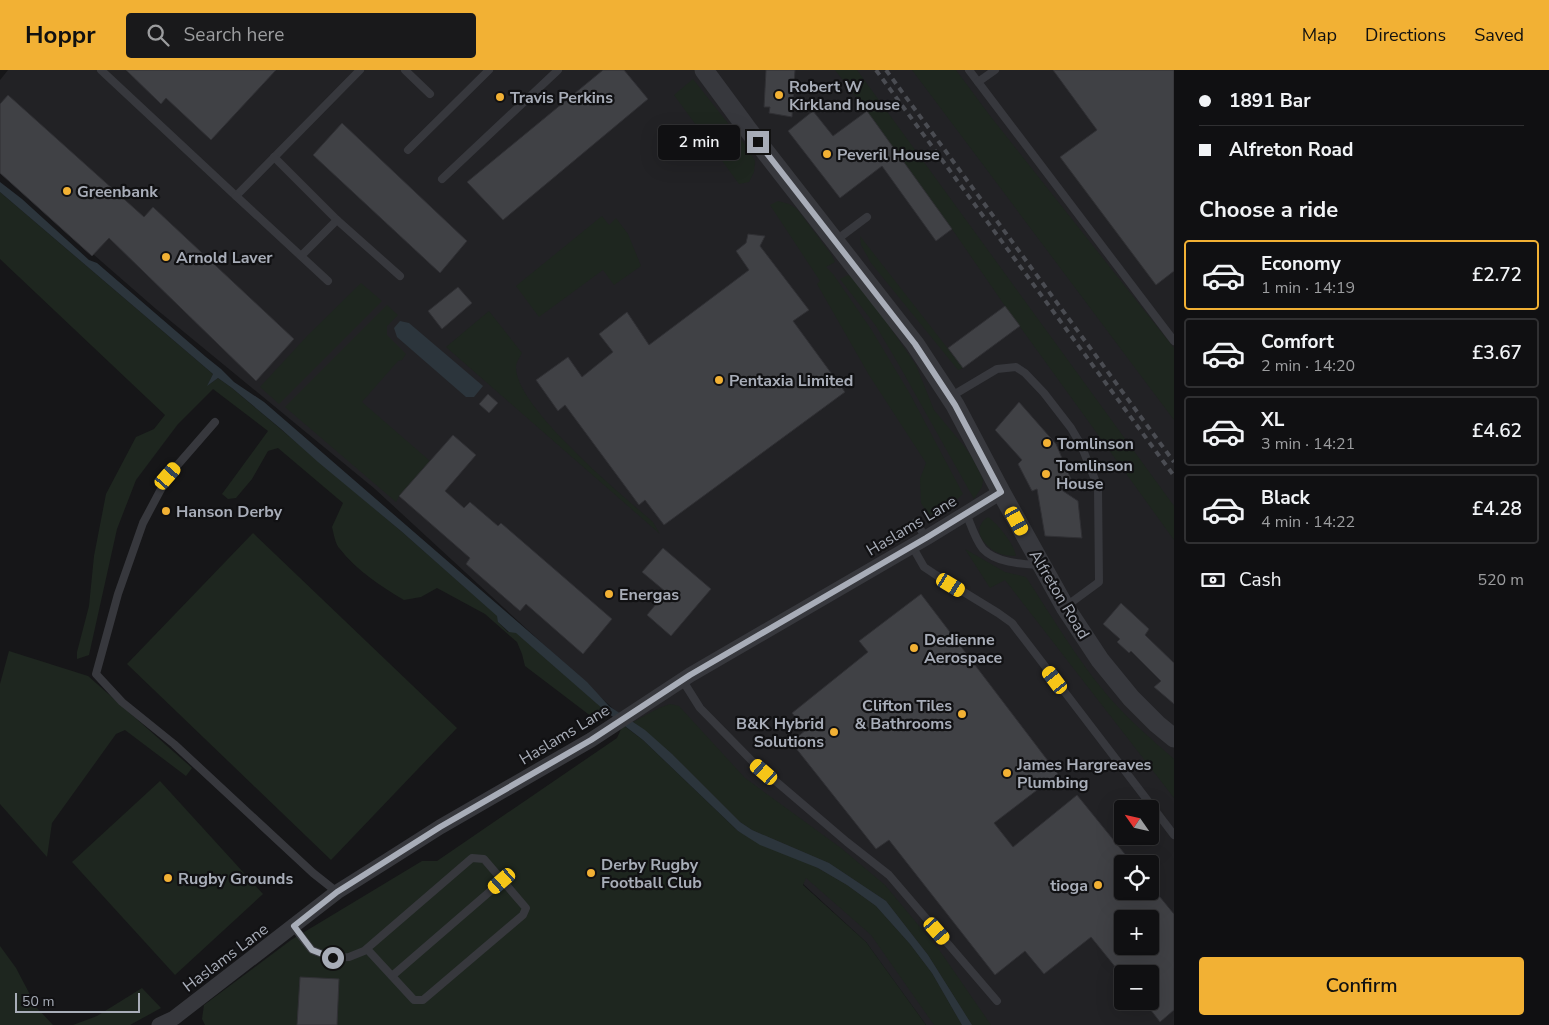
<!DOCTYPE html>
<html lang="en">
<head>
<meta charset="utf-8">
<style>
  :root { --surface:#101012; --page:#19191b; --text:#f1f3f6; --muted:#9c9d9f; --line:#303032; --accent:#f2b134 }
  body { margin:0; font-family:"Nunito Sans",sans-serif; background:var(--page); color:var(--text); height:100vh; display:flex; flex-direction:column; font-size:19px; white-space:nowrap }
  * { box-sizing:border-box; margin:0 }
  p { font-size:16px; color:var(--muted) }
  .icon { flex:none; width:28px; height:28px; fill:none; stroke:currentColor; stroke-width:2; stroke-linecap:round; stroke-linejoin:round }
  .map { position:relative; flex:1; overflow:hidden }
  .side { display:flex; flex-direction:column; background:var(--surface); width:375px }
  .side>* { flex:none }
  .banner { display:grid; align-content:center; height:110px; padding:0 25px; background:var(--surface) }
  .needle { width:32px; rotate:304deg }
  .buttons { position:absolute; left:1114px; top:730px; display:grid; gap:10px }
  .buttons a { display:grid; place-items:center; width:45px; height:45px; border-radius:5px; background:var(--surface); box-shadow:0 5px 20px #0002,0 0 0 1px var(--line); font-size:25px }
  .scale { position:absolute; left:15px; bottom:12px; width:125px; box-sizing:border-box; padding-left:5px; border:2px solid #a8adb8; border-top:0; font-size:14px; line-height:18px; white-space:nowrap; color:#a8adb8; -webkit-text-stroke:4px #111113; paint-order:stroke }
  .end { position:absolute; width:22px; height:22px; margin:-11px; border:6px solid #a8adb8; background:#111; box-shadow:0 0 0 2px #111 }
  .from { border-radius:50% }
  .bubble { position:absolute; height:35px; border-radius:5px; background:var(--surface); box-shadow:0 5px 20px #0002,0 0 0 1px var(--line); font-size:16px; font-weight:600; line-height:35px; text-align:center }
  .car { position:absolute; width:15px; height:30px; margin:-15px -8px; border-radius:6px; box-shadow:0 0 4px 1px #0007; background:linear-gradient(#f5c518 24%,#345 0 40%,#f5c518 0 76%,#345 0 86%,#f5c518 0) }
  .banner b { display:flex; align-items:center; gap:18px; height:48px; font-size:19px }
  .banner b+b { border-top:1px solid var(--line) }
  .banner i { width:12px; height:12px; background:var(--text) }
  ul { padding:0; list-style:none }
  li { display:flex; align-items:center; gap:15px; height:70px; margin:0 10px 8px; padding:0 15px; border:2px solid var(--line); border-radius:5px }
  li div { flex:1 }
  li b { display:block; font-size:19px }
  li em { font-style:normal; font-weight:600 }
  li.active { border-color:var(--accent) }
  li>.icon { width:45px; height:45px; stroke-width:1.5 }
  h2 { padding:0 25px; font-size:22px; line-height:60px }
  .pay { display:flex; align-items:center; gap:12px; height:55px; padding:0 25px; font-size:19px }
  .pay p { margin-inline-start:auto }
  .cta { display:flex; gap:10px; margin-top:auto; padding:10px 25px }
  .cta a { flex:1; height:58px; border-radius:5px; background:var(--accent); color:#111; font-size:20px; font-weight:600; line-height:58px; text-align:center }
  header { display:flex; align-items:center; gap:30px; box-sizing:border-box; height:70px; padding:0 25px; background:var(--accent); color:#111 }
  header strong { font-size:24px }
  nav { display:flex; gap:28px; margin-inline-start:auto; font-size:18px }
  .search { width:350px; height:45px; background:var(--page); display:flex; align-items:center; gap:12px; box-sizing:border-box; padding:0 18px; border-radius:5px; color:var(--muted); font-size:19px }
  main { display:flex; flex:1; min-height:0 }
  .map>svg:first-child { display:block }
  .built { fill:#222225; fill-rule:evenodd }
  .green { fill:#1e261f }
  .water { fill:#2c353c }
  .building { fill:#404145; stroke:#303034; fill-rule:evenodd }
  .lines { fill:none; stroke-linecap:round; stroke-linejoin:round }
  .service { stroke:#37383d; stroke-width:8 }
  .minor { stroke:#37383d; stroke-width:15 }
  .tertiary { stroke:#37383d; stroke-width:19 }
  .rail { stroke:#4a4c52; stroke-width:4; stroke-dasharray:6 5; stroke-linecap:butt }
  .route { stroke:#a8adb8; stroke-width:6 }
  .poi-dot { fill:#f2b134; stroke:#111113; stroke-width:2 }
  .labels { text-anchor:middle; stroke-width:4.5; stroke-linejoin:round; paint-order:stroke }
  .poi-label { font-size:16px; font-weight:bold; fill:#a8adb8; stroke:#111113; text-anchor:start }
  .street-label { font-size:16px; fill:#a8adb8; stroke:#111113 }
</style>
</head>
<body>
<header>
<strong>Hoppr</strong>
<div class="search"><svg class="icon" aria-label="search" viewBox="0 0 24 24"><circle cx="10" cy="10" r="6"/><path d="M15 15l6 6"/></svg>Search here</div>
<nav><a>Map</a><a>Directions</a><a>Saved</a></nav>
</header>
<main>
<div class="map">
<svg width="1174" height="955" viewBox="0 0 1174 955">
  <rect width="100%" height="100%" fill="#161618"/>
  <path class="built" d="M8,0H1174V955H926L866,872L375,419L156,239L0,103V10ZM1122,739H1150V766H1122ZM1122,794H1150V821H1122ZM1122,849H1150V876H1122ZM1122,904H1150V931H1122Z"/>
  <g class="green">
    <polygon points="835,0 857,0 1174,436 1174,470 1005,236 952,159 867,41"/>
    <polygon points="912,0 956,0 991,47 1174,278 1174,350"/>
    <polygon points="693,9 746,76 755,91 754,102 749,112 739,114 674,25"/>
    <path d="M0,122L213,304L208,315L218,308L232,318L401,461L498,546V552L508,562H516L609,644L596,650L525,596L522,584L517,572L485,544L437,518L421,527L404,530C382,517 356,500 340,479C335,474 334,464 332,457L343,433L278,378L268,381L252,409L236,428L228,429L222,424L268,361L213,319L178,354L136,410L117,459L89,585L77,589V582L89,536L94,486L106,424L136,367L154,359L165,345L0,189Z"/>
    <polygon points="778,131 789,134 797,139 831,184 835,192 826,197 833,204 871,259 910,324 963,424 940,445 928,444 921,433 920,409 926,393 869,305 817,214 820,211 770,135"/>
    <polygon points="602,146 609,155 616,148 628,164 641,196 614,215 603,200 539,247 516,216"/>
    <polygon points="860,166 963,298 958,300 871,193 861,175"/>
    <polygon points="848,205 855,209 860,214 916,295 934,340 964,376 973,389 983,410 982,417 974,429 899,295 876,256 840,209"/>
    <polygon points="361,213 382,231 279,334 260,317 308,265"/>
    <polygon points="387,235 398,245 387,256 387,265 406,284 402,290 398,291 362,332 430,391 399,426 396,432 285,337"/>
    <path d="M489,241L522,283C520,287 516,292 516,297C515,337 623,426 653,452L660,464L446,277Z"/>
    <path d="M988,447C998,454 1014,474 1016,486C1009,486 1002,485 996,482C982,474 971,458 988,447Z"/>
    <polygon points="253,463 457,658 331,790 127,594"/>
    <path d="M965,479L1005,502L1026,507C1052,547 1077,589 1108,626C1128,649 1151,669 1174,689V728L1005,510L990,518Z"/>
    <polygon points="9,581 88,606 192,698 186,706 125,660 116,664 52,753 47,787 0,734 0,614"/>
    <polygon points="670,634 679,636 745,708 841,778 885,815 940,881 991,955 972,955 928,885 886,831 829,793 752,760 740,752 672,684 633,652 659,638"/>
    <polygon points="623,655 643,670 738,761 818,798 847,815 876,836 910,874 932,903 962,955 934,955 871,865 806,808 803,815 866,872 926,955 205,955 202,949 204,935 291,870 422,791 437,791 617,668"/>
    <polygon points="160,711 263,824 175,905 72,792"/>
    <polygon points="0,876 16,898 37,938 53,955 0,955"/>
    <polygon points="142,918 161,938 130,955 73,955 97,946"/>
  </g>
  <g class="water">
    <polygon points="0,112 22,129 89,190 97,193 206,287 221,299 234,312 264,332 587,612 609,636 645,660 672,684 740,752 752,760 829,793 886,831 928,885 972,955 962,955 932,903 910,874 876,836 847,815 818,798 760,775 738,761 643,670 604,640 516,563 509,562 498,552 497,546 401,461 318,392 281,359 232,318 218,308 207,316 213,304 0,122"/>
    <polygon points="400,251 409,253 483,316 474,327 466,327 397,267 394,258"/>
  </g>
  <g class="building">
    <polygon points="126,0 276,0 211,70 166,28 161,34"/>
    <polygon points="603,0 624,0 648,29 503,150 467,112"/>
    <polygon points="766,0 795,0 792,47 769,43 770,37 764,37"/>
    <polygon points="1053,0 1174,0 1174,201 1156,215 1060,87 1097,60"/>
    <polygon points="8,25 144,147 153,137 294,269 256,311 109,168 92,186 0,103 0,34"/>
    <polygon points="813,41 833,66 867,41 952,159 936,171 882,96 840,128 788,61"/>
    <polygon points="342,53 467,171 440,203 313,85"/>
    <polygon points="748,164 765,166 760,176 809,240 793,251 845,322 664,455 645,430 639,435 565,335 558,341 536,310 568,287 582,307 613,282 599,264 627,242 649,275 749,200 736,181 746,173"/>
    <polygon points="458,217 472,233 442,259 428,241"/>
    <polygon points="1005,236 1020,256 963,298 948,278"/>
    <polygon points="488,324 498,333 489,343 479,334"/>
    <polygon points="1019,332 1056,374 1073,414 1060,419 1078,431 1082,468 1045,466 1037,419 1032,421 1018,394 1022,390 995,360"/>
    <polygon points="453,365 476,385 445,421 464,438 470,432 498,456 501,453 612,549 583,584 526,534 520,541 466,494 470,488 399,426"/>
    <polygon points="663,478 711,519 671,566 647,545 666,522 642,502"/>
    <path d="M921,524L1058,704L994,753L1013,777L1077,725L1133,794H1122V821H1155L1174,844V940L1160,952L1150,939V904H1121L1091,867L1044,904L1025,881L995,905L889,770L876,779L791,672L806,660L792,643L868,582L859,571ZM1122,849H1150V876H1122Z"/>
    <polygon points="1121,533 1149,559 1145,565 1174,593 1174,634 1154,617 1161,611 1131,581 1129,583 1117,572 1120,569 1103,554"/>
    <polygon points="300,907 339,909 337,955 297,955"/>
  </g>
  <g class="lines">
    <g class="service">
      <polyline points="101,0 236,126 360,0"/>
      <polyline points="405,0 430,24"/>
      <polyline points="969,0 1174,271"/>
      <polyline points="978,12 995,0"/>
      <polyline points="408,80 489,0"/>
      <polyline points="274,87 337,150"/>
      <polyline points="442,109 558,0"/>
      <polyline points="236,126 328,211"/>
      <polyline points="835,171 867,147"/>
      <polyline points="301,186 337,150 400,206"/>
      <polyline points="950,327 997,299 1016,297 1025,303 1044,323 1071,358 1081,375 1098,417 1099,512 1065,537"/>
      <polyline points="215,352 168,406 143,453 118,524 96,604 122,632 174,674 313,803 337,822"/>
      <path d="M966,443C971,455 975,469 983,479C996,493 1022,494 1040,495"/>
      <polyline points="916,452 926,468"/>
      <polyline points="912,476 924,497 936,505 998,543 1012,553 1174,765"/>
      <polyline points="683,611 700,638 751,690 847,772 889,805 997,931"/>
      <polyline points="293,856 312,880 333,888 349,887 364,881 472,788 484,789 526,838 523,845 423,930 414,930 367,879"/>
      <polyline points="392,906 502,811"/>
    </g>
    <polyline class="minor" points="159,955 174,948 337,822 388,790 440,757 591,670 690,605 926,468 1001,422"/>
    <polyline class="tertiary" points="704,0 746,57 915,274 955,335 1001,422 1065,537 1100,590 1131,628 1157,654 1174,668"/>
    <g class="rail">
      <polyline points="876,0 1174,406"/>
      <polyline points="886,0 1174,392"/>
    </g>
  </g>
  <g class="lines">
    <polyline class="route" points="333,888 312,880 294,856 337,822 440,757 591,670 690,605 926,468 1001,422 955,335 915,274 758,72"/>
  </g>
  <g class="poi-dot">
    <circle cx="779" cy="25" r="5"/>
    <circle cx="500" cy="27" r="5"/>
    <circle cx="827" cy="84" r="5"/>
    <circle cx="67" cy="121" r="5"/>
    <circle cx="166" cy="187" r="5"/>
    <circle cx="719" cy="310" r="5"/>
    <circle cx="1047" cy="373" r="5"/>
    <circle cx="1046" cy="404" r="5"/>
    <circle cx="166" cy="441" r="5"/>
    <circle cx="609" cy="524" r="5"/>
    <circle cx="914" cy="578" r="5"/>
    <circle cx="962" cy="644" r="5"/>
    <circle cx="834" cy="662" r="5"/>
    <circle cx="1007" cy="703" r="5"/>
    <circle cx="591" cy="803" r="5"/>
    <circle cx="168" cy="808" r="5"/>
    <circle cx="1098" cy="815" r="5"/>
  </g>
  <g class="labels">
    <g class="poi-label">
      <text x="789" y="22">Robert W<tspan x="789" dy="18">Kirkland house</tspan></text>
      <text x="510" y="33">Travis Perkins</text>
      <text x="837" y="90">Peveril House</text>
      <text x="77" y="127">Greenbank</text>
      <text x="176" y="193">Arnold Laver</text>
      <text x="729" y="316">Pentaxia Limited</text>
      <text x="1057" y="379">Tomlinson</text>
      <text x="1056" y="401">Tomlinson<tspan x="1056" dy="18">House</tspan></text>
      <text x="176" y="447">Hanson Derby</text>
      <text x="619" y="530">Energas</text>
      <text x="924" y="575">Dedienne<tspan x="924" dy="18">Aerospace</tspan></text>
      <text x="952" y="641" text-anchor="end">Clifton Tiles<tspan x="952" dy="18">&amp; Bathrooms</tspan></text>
      <text x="824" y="659" text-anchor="end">B&amp;K Hybrid<tspan x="824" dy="18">Solutions</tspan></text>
      <text x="1017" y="700">James Hargreaves<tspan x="1017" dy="18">Plumbing</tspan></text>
      <text x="601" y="800">Derby Rugby<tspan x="601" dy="18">Football Club</tspan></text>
      <text x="178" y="814">Rugby Grounds</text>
      <text x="1088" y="821" text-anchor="end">tioga</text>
    </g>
    <g class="street-label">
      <text transform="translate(911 455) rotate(-31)" y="6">Haslams Lane</text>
      <text transform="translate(1060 524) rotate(59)" y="6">Alfreton Road</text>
      <text transform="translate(564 664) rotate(-31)" y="6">Haslams Lane</text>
      <text transform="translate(225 887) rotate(-37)" y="6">Haslams Lane</text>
    </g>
  </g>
</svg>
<div class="buttons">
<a><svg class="needle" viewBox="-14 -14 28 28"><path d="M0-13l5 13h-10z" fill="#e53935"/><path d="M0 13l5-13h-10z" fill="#9c9d9f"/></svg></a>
<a><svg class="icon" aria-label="locate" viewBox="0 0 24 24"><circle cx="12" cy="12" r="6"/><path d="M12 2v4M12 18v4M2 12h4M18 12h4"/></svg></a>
<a>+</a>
<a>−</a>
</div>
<div class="scale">50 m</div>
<i class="end from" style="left:333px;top:888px"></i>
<i class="end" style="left:758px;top:72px"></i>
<div class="bubble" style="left:658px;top:55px;width:82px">2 min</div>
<i class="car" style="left:168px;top:406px;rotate:41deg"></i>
<i class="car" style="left:1017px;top:451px;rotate:151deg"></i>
<i class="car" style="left:951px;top:515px;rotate:121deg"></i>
<i class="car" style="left:1055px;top:610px;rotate:323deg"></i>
<i class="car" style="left:764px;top:702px;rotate:311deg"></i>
<i class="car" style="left:502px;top:811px;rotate:229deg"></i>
<i class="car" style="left:937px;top:861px;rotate:139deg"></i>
</div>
<section class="side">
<div class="banner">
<b><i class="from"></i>1891 Bar</b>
<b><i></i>Alfreton Road</b>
</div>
<h2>Choose a ride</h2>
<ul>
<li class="active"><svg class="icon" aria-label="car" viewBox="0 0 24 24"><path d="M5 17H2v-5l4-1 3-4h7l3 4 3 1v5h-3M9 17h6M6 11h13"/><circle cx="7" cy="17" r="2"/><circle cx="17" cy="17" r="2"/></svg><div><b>Economy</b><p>1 min · 14:19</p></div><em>£2.72</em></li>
<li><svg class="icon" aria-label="car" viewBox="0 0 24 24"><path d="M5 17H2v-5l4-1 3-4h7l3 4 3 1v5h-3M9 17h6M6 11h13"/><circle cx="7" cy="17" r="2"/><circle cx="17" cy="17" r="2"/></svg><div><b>Comfort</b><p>2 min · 14:20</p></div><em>£3.67</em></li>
<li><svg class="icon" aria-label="car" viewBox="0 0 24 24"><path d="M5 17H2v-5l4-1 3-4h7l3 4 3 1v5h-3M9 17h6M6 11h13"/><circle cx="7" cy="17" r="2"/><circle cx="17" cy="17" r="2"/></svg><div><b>XL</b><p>3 min · 14:21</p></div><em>£4.62</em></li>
<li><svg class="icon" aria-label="car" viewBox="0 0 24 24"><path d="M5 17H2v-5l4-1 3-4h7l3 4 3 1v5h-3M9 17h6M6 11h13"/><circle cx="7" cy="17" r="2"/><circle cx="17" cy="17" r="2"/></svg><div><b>Black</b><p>4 min · 14:22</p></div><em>£4.28</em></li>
</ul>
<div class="pay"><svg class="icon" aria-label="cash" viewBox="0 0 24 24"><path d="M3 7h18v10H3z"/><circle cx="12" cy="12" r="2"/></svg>Cash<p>520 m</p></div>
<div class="cta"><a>Confirm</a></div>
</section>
</main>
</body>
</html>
